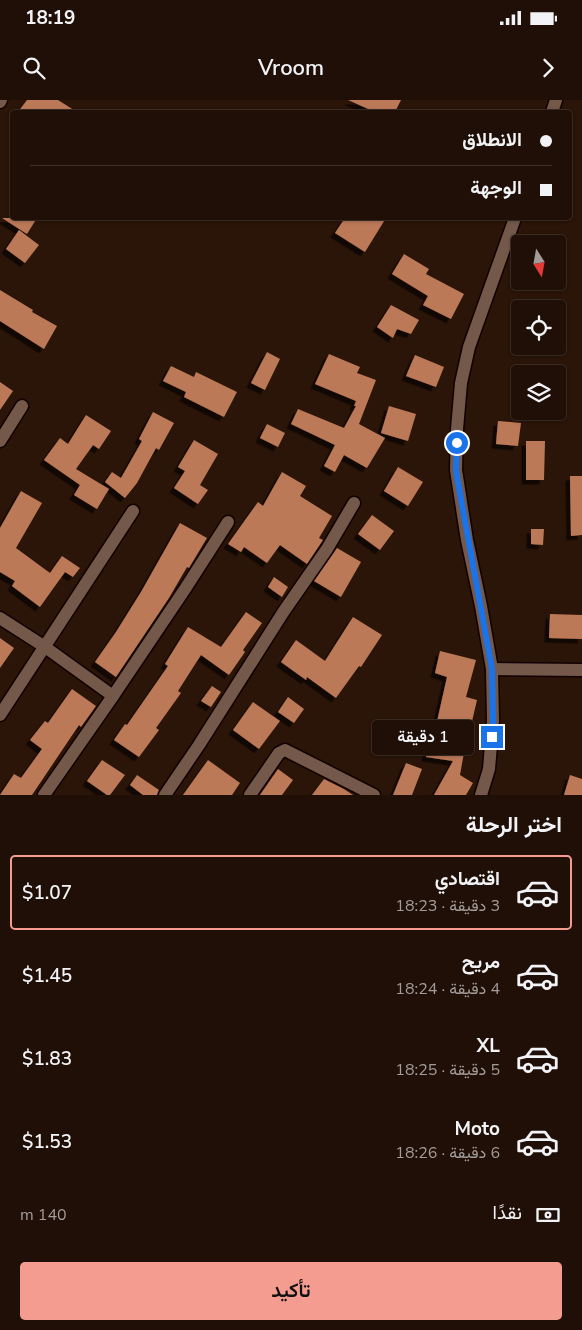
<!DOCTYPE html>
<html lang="ar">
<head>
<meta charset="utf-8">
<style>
  :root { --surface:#200f06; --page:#281810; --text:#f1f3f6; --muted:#a29c9b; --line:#3d2f28; --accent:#f59c91 }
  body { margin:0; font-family:"Nunito Sans",Vazirmatn,sans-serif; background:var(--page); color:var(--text); direction:rtl; height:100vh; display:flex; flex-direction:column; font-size:19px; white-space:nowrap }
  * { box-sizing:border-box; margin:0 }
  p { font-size:16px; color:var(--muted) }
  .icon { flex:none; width:28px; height:28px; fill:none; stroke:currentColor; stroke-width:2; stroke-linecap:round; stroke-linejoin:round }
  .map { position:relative; height:695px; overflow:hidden; direction:ltr }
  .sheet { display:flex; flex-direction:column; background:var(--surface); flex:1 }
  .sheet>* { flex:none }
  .hud { position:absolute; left:10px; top:10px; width:562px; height:110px; border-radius:5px; box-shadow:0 1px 4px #0004,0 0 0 1px var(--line); direction:rtl; display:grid; align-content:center; height:110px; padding:0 20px; background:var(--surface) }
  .needle { width:32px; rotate:169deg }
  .tools { position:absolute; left:511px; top:135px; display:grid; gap:10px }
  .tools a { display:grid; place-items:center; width:55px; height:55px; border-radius:5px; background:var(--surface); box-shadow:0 1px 4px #0004,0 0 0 1px var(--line); font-size:25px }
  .end { position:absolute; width:22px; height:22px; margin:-11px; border:6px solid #1a73e8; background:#fff; box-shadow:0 0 0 2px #fff }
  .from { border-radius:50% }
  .bubble { position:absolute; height:35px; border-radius:5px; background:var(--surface); box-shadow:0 1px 4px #0004,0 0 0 1px var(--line); font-size:16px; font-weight:600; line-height:35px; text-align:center; direction:rtl }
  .hud b { display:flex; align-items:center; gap:18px; height:48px; font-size:19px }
  .hud b+b { border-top:1px solid var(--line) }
  .hud i { width:12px; height:12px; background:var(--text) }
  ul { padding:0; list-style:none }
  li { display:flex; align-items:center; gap:15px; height:75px; margin:0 10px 8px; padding:0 10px; border:2px solid transparent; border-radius:5px }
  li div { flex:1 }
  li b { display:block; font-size:19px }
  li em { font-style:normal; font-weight:600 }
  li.selected { border-color:var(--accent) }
  li>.icon { width:45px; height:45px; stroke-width:1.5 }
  h2 { padding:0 20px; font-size:22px; line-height:60px }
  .pay { display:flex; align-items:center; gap:12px; height:55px; padding:0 20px; font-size:19px }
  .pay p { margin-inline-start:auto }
  .primary-button { display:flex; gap:10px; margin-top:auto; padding:10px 20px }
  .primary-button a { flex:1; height:58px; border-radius:5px; background:var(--accent); color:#111; font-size:20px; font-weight:600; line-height:58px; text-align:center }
  .status { display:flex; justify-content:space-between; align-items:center; height:35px; padding:0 25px; background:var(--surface); direction:ltr }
  .status svg { height:14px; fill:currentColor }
  header { display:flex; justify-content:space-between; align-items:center; height:65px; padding:0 20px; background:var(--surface); font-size:22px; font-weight:600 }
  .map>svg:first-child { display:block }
  .building { fill:#bb7958; filter:url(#shadow) }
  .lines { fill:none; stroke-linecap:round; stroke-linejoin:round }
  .minor-casing { stroke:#120100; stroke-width:15 }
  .tertiary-casing { stroke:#120100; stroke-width:15 }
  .minor { stroke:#74584a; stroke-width:12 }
  .tertiary { stroke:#74584a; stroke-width:12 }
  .route { stroke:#1a73e8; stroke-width:6 }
</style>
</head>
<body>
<div class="status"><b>18:19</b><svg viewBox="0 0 49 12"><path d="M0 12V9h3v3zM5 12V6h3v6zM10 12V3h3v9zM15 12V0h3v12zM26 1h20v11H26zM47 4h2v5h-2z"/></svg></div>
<header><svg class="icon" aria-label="forward" viewBox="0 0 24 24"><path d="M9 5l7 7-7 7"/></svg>Vroom<svg class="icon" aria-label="search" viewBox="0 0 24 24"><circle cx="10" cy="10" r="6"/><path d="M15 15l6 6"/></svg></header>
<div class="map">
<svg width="582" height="695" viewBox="0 0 582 695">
  <defs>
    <filter id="shadow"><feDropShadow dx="-4.5" dy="4.5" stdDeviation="0" flood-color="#0009"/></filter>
  </defs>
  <rect width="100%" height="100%" fill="#2b1408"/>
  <g class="building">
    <polygon points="27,0 58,0 77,12 18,12"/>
    <polygon points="348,0 401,0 395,12 375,12"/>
    <polygon points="2,118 37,118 27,134"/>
    <polygon points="345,118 386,118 365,152 335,133"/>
    <polygon points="19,130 39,145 25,163 6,149"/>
    <polygon points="404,154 429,169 426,174 464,194 451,219 423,205 428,196 392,174"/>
    <polygon points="0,190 33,210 32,212 57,226 44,249 0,221"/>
    <polygon points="391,205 419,220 411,234 397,229 393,238 377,227"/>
    <polygon points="267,252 280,259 265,290 251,283"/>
    <polygon points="329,254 360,267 357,273 376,280 359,324 385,338 367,368 344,355 335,372 324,366 335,345 291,324 298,309 344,328 356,306 354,306 356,301 315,284"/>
    <polygon points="415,255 444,267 436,287 406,276"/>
    <polygon points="171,266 194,277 196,272 237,292 224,317 184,297 186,292 163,281"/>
    <polygon points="0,282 13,291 0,310"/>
    <polygon points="389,306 416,314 408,341 381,333"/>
    <polygon points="153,312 174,323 159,350 156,348 137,383 125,398 105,382 112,372 121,378 142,341 139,339"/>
    <polygon points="86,315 111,331 99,349 93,345 76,369 109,389 97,409 74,395 80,385 44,360 60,338 68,344"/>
    <polygon points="498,321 521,323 518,346 496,344"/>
    <polygon points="267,324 285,333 278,347 260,338"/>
    <polygon points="194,340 218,354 200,385 208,390 198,404 174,388 185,371 178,367"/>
    <polygon points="526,341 545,341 544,380 526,380"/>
    <polygon points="398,367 423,382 408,406 384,391"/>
    <polygon points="282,372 306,386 300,396 332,416 319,438 323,440 307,464 280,445 267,463 244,447 241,452 228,444 258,402 263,406"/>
    <polygon points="570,376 582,376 582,435 571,436"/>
    <polygon points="21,391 42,403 16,448 50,473 62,456 80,468 73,477 65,472 40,507 12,486 15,481 0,472 0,428"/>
    <polygon points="372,415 394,431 380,450 358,434"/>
    <polygon points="180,423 207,438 189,468 187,467 169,498 116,577 95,562 116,532 141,492"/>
    <polygon points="531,429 544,429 543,445 531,444"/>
    <polygon points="337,448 361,462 341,497 314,481"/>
    <polygon points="274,477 288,487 282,497 268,487"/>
    <polygon points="246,512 262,523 243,550 245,552 229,575 201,555 178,591 181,593 156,628 159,630 139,657 114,640 125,624 127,625 168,566 165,564 188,527 221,547"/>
    <polygon points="550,514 582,515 582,539 549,538"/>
    <polygon points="353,517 382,535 361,567 359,566 336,598 307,577 306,580 281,562 296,540 325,561"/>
    <polygon points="0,538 14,548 0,568"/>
    <polygon points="440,551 476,560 466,597 477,600 470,630 468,630 460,675 473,683 466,695 434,695 453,661 426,657 432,626 436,626 447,577 435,573"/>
    <polygon points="212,586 221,592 211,607 201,601"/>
    <polygon points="72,589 96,606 81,627 79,625 32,695 0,695 14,674 21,678 42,649 30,640 45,621 48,623"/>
    <polygon points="288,597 304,609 294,623 278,612"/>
    <polygon points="253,602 280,621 259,649 233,630"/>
    <polygon points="102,660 125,675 110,695 107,695 87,681"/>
    <polygon points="208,660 240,683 232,695 183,695"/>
    <polygon points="406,663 422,669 412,695 393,695"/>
    <polygon points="278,669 293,680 282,695 260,695"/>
    <polygon points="137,675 159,690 157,695 143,695 130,685"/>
    <polygon points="570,675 582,679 582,695 564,695"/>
    <polygon points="324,679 344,689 353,695 312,695"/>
  </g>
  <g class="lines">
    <g class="minor-casing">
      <g id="minor">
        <polyline points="0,2 1,0"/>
        <polyline points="0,341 22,306"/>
        <polyline points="0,518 45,547 113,596 44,695"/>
        <polyline points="492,569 582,570"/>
        <polyline points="113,596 185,489 228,422"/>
        <polyline points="0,615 133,411"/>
        <polyline points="165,695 199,645 284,511 327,449 354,403"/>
        <polyline points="250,695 279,653 285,650 374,695"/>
      </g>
    </g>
    <g class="tertiary-casing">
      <g id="tertiary">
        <polyline points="552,12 556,0"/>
        <polyline points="481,695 489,669 493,621 492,569 481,506 467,440 456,370 457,329 461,283 469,247 515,118"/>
      </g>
    </g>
    <use href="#minor" class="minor"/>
    <use href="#tertiary" class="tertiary"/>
  </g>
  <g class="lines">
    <polyline class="route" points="457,343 456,370 459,388 492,569 493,621 492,637"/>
  </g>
</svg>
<div class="tools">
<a><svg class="needle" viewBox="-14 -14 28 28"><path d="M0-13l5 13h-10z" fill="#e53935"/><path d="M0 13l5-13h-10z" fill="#a29c9b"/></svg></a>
<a><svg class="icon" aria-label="locate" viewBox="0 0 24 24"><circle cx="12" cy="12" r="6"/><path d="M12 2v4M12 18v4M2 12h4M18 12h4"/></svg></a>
<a><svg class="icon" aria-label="layers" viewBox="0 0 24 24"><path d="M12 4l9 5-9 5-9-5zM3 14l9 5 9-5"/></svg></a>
</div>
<i class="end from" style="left:457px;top:343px"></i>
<i class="end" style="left:492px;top:637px"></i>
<div class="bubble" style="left:372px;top:620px;width:102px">1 دقيقة</div>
<div class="hud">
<b><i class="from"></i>الانطلاق</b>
<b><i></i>الوجهة</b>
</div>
</div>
<section class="sheet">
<h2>اختر الرحلة</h2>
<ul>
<li class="selected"><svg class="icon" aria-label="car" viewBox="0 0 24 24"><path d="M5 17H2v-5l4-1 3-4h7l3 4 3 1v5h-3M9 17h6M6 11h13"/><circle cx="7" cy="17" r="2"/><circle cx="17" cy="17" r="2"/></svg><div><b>اقتصادي</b><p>3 دقيقة · 18:23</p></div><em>$1.07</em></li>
<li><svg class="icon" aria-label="car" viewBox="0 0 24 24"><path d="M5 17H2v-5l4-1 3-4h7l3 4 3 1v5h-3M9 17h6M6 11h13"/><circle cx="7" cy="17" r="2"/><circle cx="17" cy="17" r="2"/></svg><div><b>مريح</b><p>4 دقيقة · 18:24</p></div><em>$1.45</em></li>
<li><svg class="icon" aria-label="car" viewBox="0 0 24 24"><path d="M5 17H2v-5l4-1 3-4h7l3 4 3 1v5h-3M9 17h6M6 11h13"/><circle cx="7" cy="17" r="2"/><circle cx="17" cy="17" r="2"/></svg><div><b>XL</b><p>5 دقيقة · 18:25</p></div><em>$1.83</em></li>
<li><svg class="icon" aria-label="car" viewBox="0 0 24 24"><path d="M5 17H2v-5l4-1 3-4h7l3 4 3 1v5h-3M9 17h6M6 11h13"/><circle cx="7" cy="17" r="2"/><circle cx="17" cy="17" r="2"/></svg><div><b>Moto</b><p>6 دقيقة · 18:26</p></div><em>$1.53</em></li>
</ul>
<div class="pay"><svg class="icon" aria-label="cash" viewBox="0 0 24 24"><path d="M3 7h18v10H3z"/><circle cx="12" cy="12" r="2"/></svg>نقدًا<p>140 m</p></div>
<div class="primary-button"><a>تأكيد</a></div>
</section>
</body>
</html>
